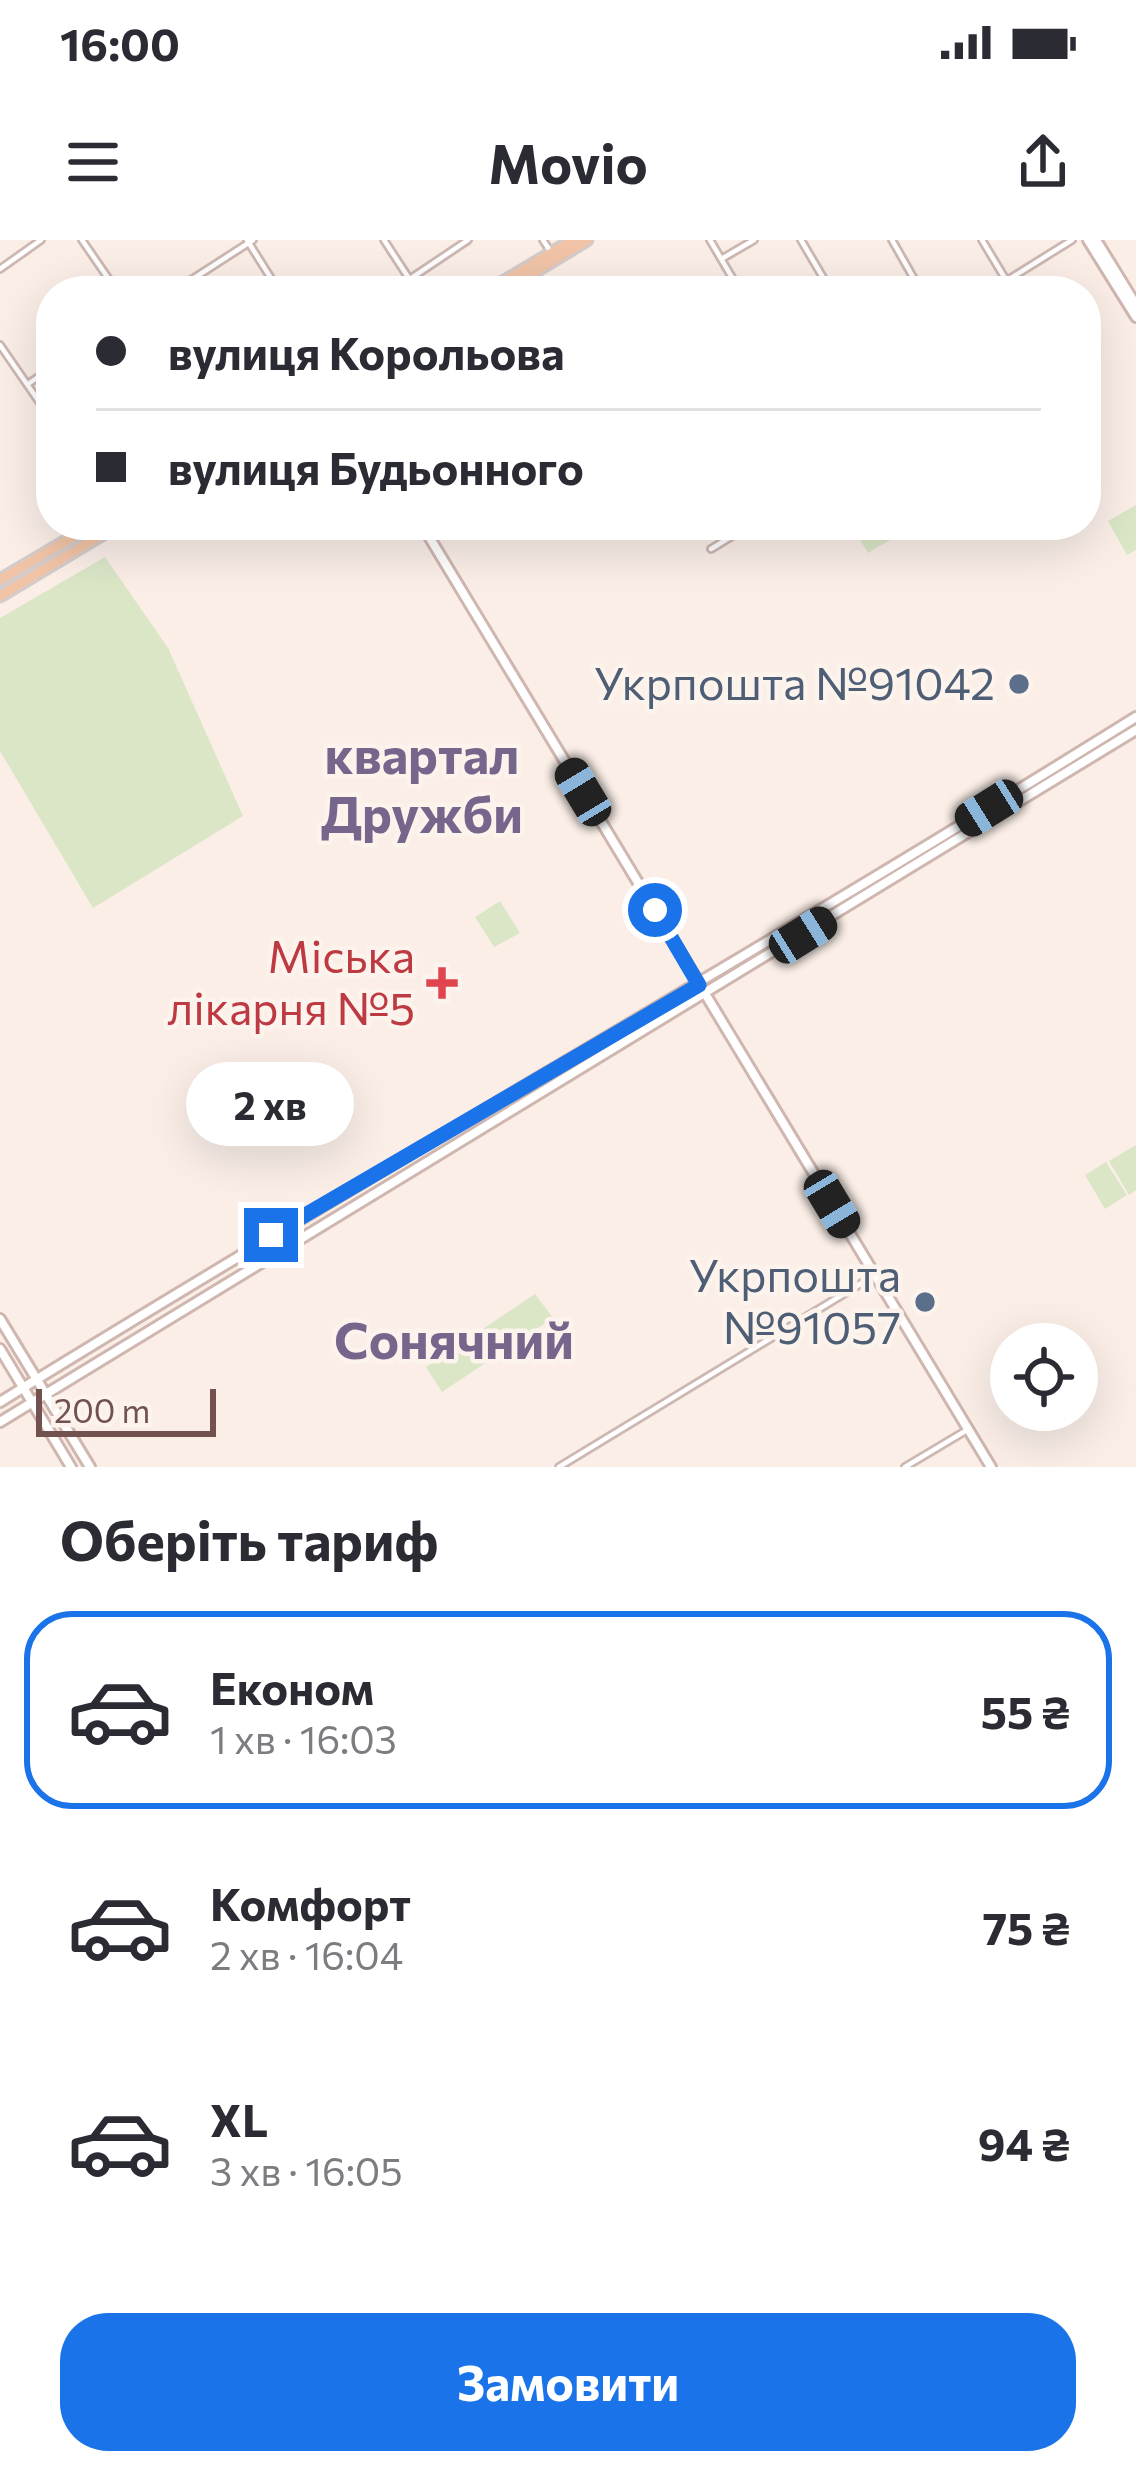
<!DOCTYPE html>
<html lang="uk">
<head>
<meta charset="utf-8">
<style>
  :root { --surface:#fff; --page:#f7f7f7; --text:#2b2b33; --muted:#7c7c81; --line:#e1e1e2; --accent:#1a73e8 }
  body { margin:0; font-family:Commissioner,sans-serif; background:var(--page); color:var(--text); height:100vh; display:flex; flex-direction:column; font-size:45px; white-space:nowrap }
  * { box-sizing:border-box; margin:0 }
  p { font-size:39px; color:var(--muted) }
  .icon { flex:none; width:66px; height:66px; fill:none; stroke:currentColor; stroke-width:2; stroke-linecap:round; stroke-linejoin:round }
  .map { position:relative; height:1227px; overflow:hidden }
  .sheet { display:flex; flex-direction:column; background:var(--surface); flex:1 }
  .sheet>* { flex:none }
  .hud { position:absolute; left:36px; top:36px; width:1065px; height:264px; border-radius:48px; box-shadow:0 12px 48px #0002; display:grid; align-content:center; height:264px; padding:0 60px; background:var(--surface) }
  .buttons { position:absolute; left:990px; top:1083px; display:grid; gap:24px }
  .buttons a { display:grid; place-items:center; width:108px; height:108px; border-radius:50%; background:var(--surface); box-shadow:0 12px 48px #0002; font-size:60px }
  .scale { position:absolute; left:36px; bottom:30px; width:180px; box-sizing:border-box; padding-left:12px; border:6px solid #71524e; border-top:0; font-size:33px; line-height:42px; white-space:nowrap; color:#71524e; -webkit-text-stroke:9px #fdf3ed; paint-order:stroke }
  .end { position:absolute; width:54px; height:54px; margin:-27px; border:15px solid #1a73e8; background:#fff; box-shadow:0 0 0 6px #fff }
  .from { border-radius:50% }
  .bubble { position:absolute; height:84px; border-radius:42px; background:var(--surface); box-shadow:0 12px 48px #0002; font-size:39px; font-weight:700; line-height:84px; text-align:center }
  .car { position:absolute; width:36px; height:72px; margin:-36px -18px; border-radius:15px; box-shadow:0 0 9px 3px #0007; background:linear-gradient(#222 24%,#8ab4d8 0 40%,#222 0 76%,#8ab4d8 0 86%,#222 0) }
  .hud b { display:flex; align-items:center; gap:42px; height:114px; font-size:45px }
  .hud b+b { border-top:3px solid var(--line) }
  .hud i { width:30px; height:30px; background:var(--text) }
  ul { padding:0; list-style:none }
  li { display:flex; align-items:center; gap:36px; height:198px; margin:0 24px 18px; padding:0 36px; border:6px solid transparent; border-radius:48px }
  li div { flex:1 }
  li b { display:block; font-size:45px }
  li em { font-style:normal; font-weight:700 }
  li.current { border-color:var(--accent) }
  li>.icon { width:108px; height:108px; stroke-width:1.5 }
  h2 { padding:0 60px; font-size:54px; line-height:144px }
  .button { display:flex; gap:24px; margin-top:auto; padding:24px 60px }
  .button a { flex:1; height:138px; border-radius:48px; background:var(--accent); color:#fff; font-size:48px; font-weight:700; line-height:138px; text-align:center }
  .status { display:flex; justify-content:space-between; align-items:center; height:84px; padding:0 60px; background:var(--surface); direction:ltr }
  .status svg { height:33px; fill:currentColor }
  header { display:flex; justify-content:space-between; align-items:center; height:156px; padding:0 60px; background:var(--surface); font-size:54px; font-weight:700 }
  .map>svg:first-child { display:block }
  .green { fill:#dbe6c7 }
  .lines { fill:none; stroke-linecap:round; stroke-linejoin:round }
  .street-casing { stroke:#cdb7b2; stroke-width:10 }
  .secondary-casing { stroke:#cfb6af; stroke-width:14 }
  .primary-casing { stroke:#d4cbca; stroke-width:15 }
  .street { stroke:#fff; stroke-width:4.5 }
  .secondary { stroke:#fff; stroke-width:8 }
  .primary { stroke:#f1c4a7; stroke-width:9 }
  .route { stroke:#1a73e8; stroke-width:15 }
  .service-dot { fill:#5c6f8a; stroke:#fdf3ed; stroke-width:4.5 }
  .health-dot { fill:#e0444e; stroke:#fdf3ed; stroke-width:4.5 }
  .labels { text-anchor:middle; stroke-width:9; stroke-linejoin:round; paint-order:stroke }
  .service-label { font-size:45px; fill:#4e5e75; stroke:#fdf3ed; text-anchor:end }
  .health-label { font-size:45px; fill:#be3a42; stroke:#fdf3ed; text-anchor:end }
  .quarter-label { font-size:51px; font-weight:bold; fill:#77668c; stroke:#fdf3ed }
</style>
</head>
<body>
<div class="status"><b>16:00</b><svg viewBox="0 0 49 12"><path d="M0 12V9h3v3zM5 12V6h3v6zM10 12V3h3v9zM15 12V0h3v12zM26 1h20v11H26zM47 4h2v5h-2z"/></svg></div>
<header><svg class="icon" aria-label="menu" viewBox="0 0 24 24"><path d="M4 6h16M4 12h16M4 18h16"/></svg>Movio<svg class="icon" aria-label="share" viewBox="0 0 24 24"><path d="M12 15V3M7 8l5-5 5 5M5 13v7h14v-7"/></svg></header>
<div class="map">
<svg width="1136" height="1227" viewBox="0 0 1136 1227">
  <rect width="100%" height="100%" fill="#faeee7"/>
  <g class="green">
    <polygon points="1136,265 1136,310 1127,315 1108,281"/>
    <polygon points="851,285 916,285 868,313"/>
    <polygon points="105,317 168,408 243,576 93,668 0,511 0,378"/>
    <polygon points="500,661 520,693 494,707 475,677"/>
    <polygon points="1136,905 1136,950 1129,955 1109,921"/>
    <polygon points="1106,922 1127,955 1105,969 1085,935"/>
    <polygon points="535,1054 553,1078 442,1152 426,1127"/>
  </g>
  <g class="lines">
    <g class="street-casing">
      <g id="street">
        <polyline points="82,0 117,51"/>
        <polyline points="247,0 279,51"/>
        <polyline points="384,0 410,40"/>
        <polyline points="543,0 552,14"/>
        <polyline points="710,0 740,51"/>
        <polyline points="801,0 831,51"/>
        <polyline points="892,0 921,51"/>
        <polyline points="982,0 1006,40"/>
        <polyline points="723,18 754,0"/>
        <polyline points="0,29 41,0"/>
        <polyline points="174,51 253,0"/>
        <polyline points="392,51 468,0"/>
        <polyline points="990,51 1072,0"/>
        <polyline points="0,105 51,179"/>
        <polyline points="28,144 51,128"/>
        <polyline points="711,309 750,285"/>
        <polyline points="559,1227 875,1035"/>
        <polyline points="905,1227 967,1190"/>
      </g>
    </g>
    <g class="secondary-casing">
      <g id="secondary">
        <polyline points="1088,0 1136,77"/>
        <polyline points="1096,0 1136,65"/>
        <polyline points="422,285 991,1227"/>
        <polyline points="0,1079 90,1227"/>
        <polyline points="0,1109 71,1227"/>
        <path d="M0,1162C376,929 761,711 1136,477"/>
        <polyline points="0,1182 1136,490"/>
      </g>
    </g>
    <g class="primary-casing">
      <g id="primary">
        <polyline points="488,51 573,0"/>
        <polyline points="503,51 587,0"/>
        <polyline points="0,340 93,285"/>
        <polyline points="0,356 118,285"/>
      </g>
    </g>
    <use href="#street" class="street"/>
    <use href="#secondary" class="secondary"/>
    <use href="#primary" class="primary"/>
  </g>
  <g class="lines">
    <polyline class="route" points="271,995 699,745 655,670"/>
  </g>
  <g class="service-dot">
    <circle cx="1019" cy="444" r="12"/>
    <circle cx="925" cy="1062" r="12"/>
  </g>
  <path class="health-dot" d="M436 725h12v12h12v12h-12v12h-12v-12h-12v-12h12z"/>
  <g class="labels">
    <g class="service-label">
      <text x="995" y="460">Укрпошта №91042</text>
      <text x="901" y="1052">Укрпошта<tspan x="901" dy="52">№91057</tspan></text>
    </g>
    <g class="health-label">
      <text x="415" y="733">Міська<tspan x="415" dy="52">лікарня №5</tspan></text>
    </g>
    <g class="quarter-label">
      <text x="422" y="534">квартал<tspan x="422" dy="59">Дружби</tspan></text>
      <text x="454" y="1119">Сонячний</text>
    </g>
  </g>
</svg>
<div class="buttons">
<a><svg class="icon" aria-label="locate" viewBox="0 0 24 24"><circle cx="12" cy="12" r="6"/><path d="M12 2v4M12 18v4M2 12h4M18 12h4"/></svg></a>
</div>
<div class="scale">200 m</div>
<i class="end from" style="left:655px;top:670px"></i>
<i class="end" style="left:271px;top:995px"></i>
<div class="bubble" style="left:186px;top:822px;width:168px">2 хв</div>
<i class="car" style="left:583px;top:552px;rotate:329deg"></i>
<i class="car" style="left:989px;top:568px;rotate:238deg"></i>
<i class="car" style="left:803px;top:695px;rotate:58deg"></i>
<i class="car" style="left:832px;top:964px;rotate:149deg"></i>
<div class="hud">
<b><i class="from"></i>вулиця Корольова</b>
<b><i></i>вулиця Будьонного</b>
</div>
</div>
<section class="sheet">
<h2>Оберіть тариф</h2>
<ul>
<li class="current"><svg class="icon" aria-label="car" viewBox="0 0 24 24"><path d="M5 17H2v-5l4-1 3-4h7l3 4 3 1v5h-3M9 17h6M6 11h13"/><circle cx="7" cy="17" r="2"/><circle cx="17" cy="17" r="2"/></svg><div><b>Економ</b><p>1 хв · 16:03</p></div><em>55 ₴</em></li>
<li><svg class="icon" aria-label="car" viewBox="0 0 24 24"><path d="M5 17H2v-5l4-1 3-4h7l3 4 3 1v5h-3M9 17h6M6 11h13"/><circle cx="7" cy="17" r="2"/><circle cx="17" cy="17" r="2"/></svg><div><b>Комфорт</b><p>2 хв · 16:04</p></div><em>75 ₴</em></li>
<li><svg class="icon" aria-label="car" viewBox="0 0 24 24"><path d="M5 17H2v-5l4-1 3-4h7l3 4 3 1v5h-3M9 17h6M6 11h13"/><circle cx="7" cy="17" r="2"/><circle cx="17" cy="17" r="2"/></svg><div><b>XL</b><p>3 хв · 16:05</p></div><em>94 ₴</em></li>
</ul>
<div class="button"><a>Замовити</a></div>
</section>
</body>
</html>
